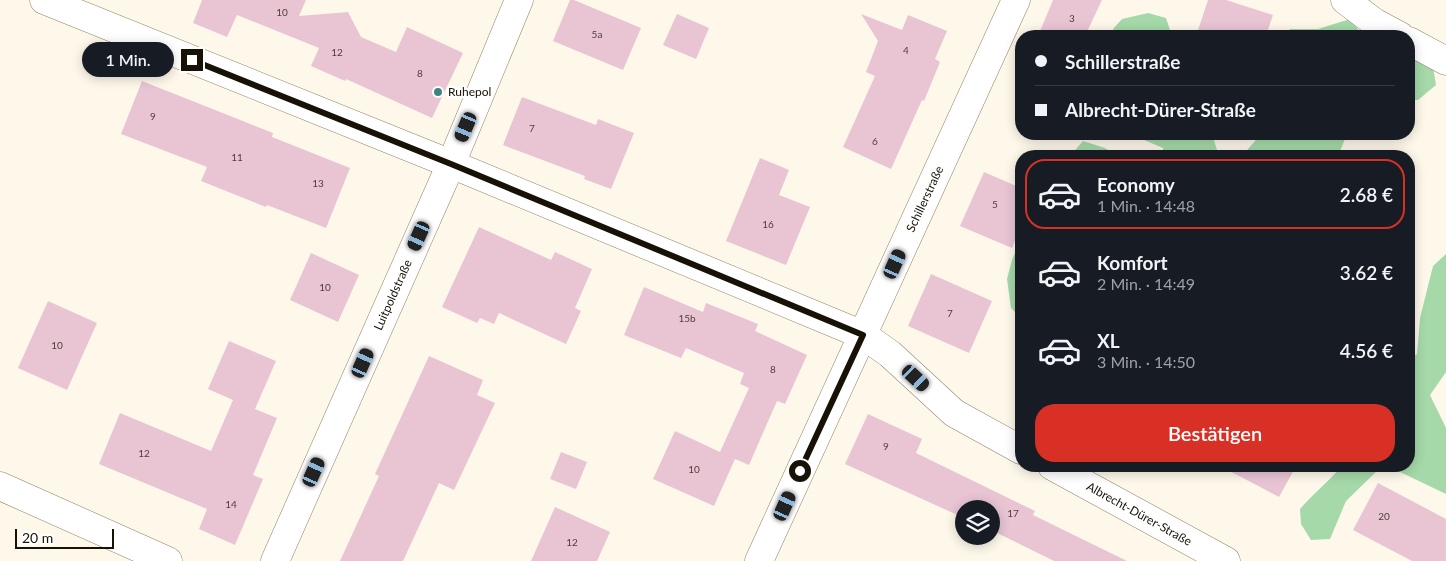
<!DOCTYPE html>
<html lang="de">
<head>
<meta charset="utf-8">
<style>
  :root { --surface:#171b24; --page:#20242c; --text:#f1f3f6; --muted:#9ea1a6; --line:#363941; --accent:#d93025 }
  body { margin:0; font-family:Lato,sans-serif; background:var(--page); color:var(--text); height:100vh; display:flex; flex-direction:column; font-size:19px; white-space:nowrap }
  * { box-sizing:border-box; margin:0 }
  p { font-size:16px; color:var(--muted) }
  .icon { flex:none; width:28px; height:28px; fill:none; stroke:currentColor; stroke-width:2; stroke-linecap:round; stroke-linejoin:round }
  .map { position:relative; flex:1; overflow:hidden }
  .drawer { position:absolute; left:1015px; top:150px; width:400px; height:322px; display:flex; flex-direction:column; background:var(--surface); border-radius:20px; box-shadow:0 2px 12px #0003 }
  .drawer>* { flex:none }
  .top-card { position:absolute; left:1015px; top:30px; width:400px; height:110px; border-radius:20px; box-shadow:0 2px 12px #0003; display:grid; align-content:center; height:110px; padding:0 20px; background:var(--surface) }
  .fabs { position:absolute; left:955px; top:500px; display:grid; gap:10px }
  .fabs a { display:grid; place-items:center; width:45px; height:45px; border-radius:50%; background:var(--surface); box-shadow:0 2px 12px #0003; font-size:25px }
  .scale { position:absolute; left:15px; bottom:12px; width:99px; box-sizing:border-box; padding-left:5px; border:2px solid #171106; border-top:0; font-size:14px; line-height:18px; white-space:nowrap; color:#171106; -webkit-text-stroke:4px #fff; paint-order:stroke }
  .end { position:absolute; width:22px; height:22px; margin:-11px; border:6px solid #171106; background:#fff; box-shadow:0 0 0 2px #fff }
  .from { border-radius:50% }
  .bubble { position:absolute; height:35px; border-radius:18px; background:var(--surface); box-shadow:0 2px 12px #0003; font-size:16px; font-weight:600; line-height:35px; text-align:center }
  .car { position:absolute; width:15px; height:30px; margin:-15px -8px; border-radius:6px; box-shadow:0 0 4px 1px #0007; background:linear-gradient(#222 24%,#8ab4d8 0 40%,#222 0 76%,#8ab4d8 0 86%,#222 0) }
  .top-card b { display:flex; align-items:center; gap:18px; height:48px; font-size:19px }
  .top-card b+b { border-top:1px solid var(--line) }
  .top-card i { width:12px; height:12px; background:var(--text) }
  ul { padding:9px 0 0; list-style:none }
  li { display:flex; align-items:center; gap:15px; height:70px; margin:0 10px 8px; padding:0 10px; border:2px solid transparent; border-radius:20px }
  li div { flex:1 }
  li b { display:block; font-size:19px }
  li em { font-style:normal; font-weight:600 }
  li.on { border-color:var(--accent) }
  li>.icon { width:45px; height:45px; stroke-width:1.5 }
  .primary-button { display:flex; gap:10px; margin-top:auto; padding:10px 20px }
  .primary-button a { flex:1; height:58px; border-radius:20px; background:var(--accent); color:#fff; font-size:20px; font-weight:600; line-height:58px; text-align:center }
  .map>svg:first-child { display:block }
  .forest { fill:#a5d9a9 }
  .building { fill:#e9c5d4 }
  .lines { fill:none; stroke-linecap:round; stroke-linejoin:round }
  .street-casing { stroke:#908164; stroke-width:29 }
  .street { stroke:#fff; stroke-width:28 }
  .route { stroke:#171106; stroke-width:6 }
  .poi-dot { fill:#3d8583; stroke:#fff; stroke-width:2 }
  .labels { text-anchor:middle; stroke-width:4.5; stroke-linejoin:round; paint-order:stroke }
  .number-label { font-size:10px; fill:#4c3e3a }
  .poi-label { font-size:12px; fill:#171106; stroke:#fff; text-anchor:start }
  .street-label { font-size:12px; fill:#171106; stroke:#fff }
</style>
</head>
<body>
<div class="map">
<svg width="1446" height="561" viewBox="0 0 1446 561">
  <rect width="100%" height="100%" fill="#fef8eb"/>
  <g class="forest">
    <polygon points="1148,13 1166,18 1172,36 1115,36 1113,29 1122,19"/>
    <polygon points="1350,19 1363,36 1287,36 1290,29 1318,29"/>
    <polygon points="1409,57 1433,67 1436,85 1418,100 1409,100"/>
    <polygon points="1113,134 1212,134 1217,150 1226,156 1163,156 1163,148 1137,137"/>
    <polygon points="1257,134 1347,134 1338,156 1242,156 1255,141"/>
    <polygon points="1083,141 1105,148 1117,156 1070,156"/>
    <polygon points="1021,239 1021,318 1011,308 1007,279 1012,260"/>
    <path d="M1446,254V372L1430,395L1446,428V494L1400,472L1378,470L1346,501L1330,539L1311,540L1301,524L1300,509C1313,494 1329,481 1342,466H1409V360L1417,354L1420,318L1433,266Z"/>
  </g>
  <g class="building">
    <polygon points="202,0 306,0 299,16 348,12 361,37 396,52 407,27 463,53 432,118 346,79 345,81 311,66 319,48 237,15 227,37 193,23"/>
    <polygon points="570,0 574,0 641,28 623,70 553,41"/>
    <polygon points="1053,0 1102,0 1085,36 1038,36"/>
    <polygon points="1208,0 1226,0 1273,15 1266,36 1196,36"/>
    <polygon points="677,14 709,28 696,59 663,45"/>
    <polygon points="861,14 902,30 908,15 947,31 935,59 940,62 924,101 922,100 891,169 843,147 875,76 866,72 878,41"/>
    <polygon points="142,81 273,133 272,137 350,168 326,228 267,205 266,207 201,181 207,167 121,134"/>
    <polygon points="522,97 596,125 598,119 634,133 611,189 584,179 585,176 503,145"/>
    <polygon points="760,158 789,170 779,195 810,207 786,265 726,241"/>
    <polygon points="984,172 1021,188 1021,226 1012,248 960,226"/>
    <polygon points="479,227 551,260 555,252 592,269 575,308 581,311 566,344 499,313 494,324 480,318 477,323 442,307"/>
    <polygon points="311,253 359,275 338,322 290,300"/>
    <polygon points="931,274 992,301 969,353 908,326"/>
    <polygon points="644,287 703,312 706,303 758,324 755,331 807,355 785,404 777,401 749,465 735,459 714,506 653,479 675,431 720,452 749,388 740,384 744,373 686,348 681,358 624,335"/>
    <polygon points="48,301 97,323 67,390 18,368"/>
    <polygon points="229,341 276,361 255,409 277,418 253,475 263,479 235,545 199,529 207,509 99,464 120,413 211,451 233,400 208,389"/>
    <polygon points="429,356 483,380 477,395 495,403 454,490 439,483 403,561 340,561 379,476 375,474"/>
    <polygon points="868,414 922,439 916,453 1035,511 1033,515 1127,561 1054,561 991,530 991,509 964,509 964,518 845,464"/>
    <polygon points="561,452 587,462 576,489 550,479"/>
    <polygon points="1220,466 1296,466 1279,497"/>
    <polygon points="1378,483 1446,519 1446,561 1412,561 1353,530"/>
    <polygon points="555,507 610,532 597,561 531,561"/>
  </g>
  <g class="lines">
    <g class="street-casing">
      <g id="street">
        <polyline points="44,0 451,164 863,335 890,354 954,413 1021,450"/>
        <polyline points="1345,0 1374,22 1400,36"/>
        <polyline points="1409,41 1446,61"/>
        <polyline points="1052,466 1226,561"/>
        <polyline points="0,486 168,561"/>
        <polyline points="275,561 451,164 519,0"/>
        <polyline points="759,561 1016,0"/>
      </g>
    </g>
    <use href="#street" class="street"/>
  </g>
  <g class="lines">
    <polyline class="route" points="192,60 451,164 863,335 800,471"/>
  </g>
  <circle class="poi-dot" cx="438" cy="92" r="5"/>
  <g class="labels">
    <g class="number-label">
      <text x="282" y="16">10</text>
      <text x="1072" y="22">3</text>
      <text x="597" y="38">5a</text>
      <text x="906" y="54">4</text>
      <text x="337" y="56">12</text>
      <text x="420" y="77">8</text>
      <text x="153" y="120">9</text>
      <text x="532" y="132">7</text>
      <text x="875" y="145">6</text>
      <text x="237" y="161">11</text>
      <text x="318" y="187">13</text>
      <text x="995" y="208">5</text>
      <text x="768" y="228">16</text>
      <text x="325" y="291">10</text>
      <text x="950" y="317">7</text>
      <text x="687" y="322">15b</text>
      <text x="57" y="349">10</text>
      <text x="773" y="373">8</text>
      <text x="886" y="450">9</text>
      <text x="144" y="457">12</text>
      <text x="694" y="473">10</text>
      <text x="231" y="508">14</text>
      <text x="1013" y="517">17</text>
      <text x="1384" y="520">20</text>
      <text x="572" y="546">12</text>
    </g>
    <g class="poi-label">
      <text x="448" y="96">Ruhepol</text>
    </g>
    <g class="street-label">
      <text transform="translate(925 199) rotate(-65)" y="4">Schillerstraße</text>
      <text transform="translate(393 295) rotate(-66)" y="4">Luitpoldstraße</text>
      <text transform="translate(1139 514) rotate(29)" y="4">Albrecht-Dürer-Straße</text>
    </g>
  </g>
</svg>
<div class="fabs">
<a><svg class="icon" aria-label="layers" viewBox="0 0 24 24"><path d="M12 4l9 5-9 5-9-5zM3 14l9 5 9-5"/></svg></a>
</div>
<div class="scale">20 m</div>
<i class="end from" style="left:800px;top:471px"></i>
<i class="end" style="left:192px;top:60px"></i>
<div class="bubble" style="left:82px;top:42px;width:92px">1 Min.</div>
<i class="car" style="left:466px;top:127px;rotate:203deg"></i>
<i class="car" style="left:419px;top:236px;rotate:204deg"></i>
<i class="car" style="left:895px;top:264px;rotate:24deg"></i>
<i class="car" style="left:363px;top:363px;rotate:24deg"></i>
<i class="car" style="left:916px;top:378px;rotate:133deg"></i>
<i class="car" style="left:314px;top:472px;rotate:24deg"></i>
<i class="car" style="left:785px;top:506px;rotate:24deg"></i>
<div class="top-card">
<b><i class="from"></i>Schillerstraße</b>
<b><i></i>Albrecht-Dürer-Straße</b>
</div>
<section class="drawer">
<ul>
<li class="on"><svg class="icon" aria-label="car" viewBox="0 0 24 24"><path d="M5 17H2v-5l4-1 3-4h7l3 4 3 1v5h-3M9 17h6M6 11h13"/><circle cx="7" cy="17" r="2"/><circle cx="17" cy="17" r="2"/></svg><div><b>Economy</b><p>1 Min. · 14:48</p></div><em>2.68 €</em></li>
<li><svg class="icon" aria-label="car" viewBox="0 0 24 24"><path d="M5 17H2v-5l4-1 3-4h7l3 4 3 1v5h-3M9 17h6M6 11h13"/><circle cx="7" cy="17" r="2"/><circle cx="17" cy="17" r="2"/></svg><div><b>Komfort</b><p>2 Min. · 14:49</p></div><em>3.62 €</em></li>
<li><svg class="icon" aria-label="car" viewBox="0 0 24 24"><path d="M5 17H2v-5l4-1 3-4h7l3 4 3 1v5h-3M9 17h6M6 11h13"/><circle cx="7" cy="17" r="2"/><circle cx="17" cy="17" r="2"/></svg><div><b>XL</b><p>3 Min. · 14:50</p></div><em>4.56 €</em></li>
</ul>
<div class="primary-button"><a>Bestätigen</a></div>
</section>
</div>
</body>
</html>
